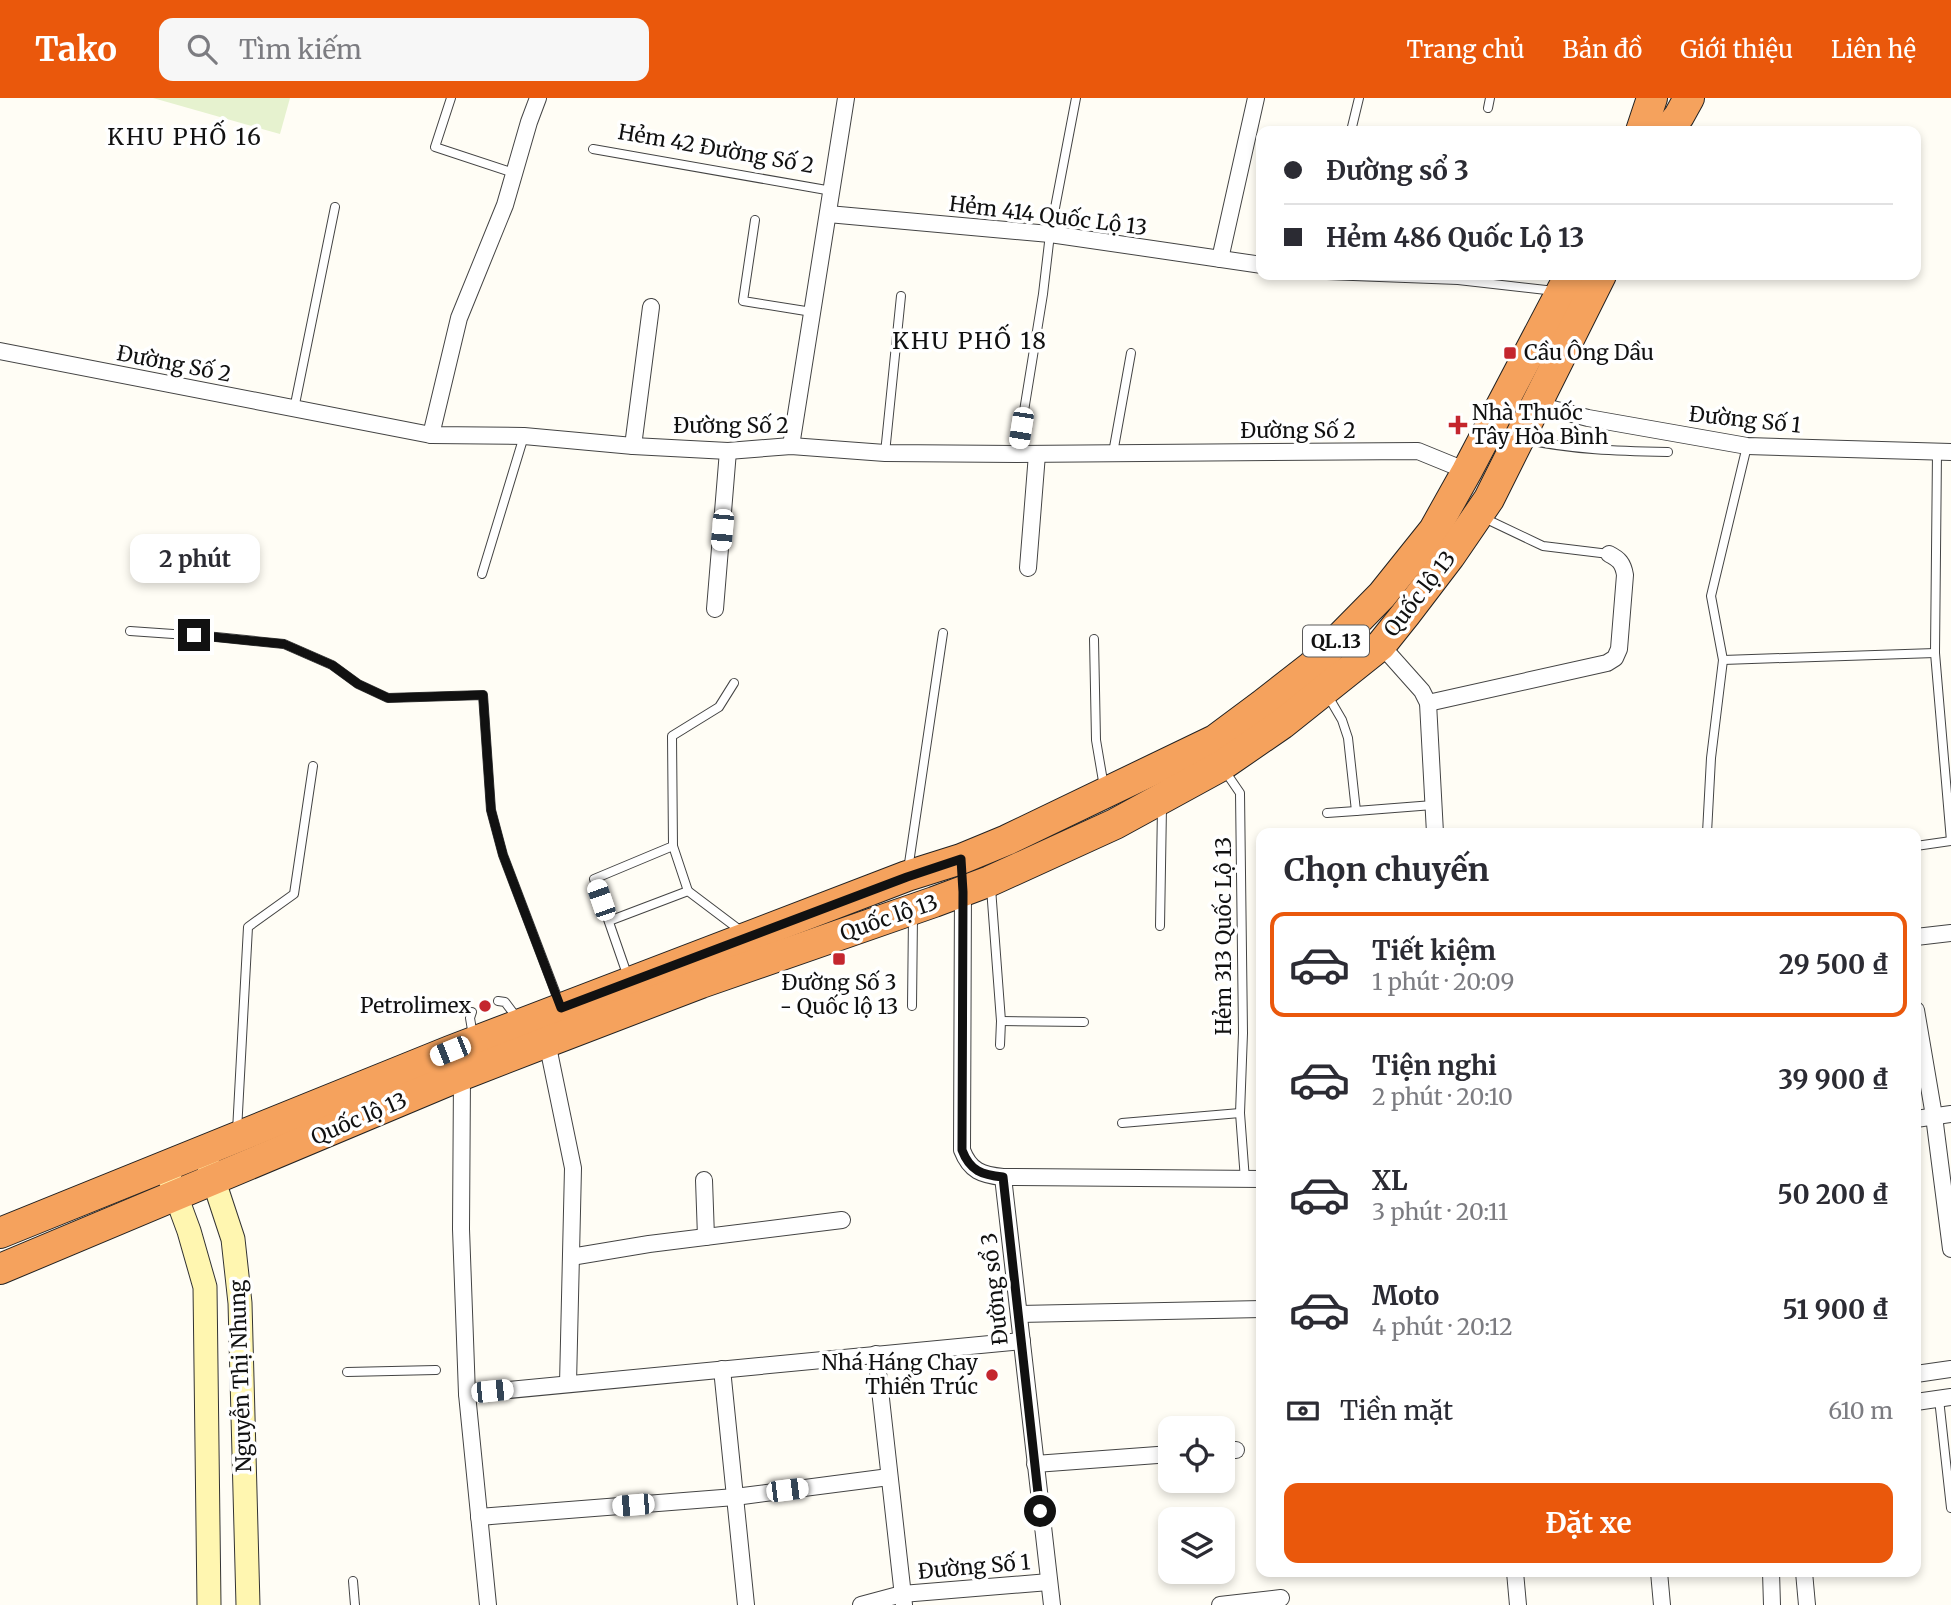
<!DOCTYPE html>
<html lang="vi">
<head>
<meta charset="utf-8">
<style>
  :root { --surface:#fff; --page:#f7f7f7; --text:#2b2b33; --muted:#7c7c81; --line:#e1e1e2; --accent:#ea580c }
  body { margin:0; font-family:Merriweather,serif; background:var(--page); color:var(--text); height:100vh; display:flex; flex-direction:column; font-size:26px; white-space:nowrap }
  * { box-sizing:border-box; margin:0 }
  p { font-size:23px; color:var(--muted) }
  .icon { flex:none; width:38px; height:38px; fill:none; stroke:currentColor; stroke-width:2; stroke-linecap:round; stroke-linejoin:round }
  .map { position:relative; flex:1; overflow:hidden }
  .sheet { position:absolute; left:1256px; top:730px; width:665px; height:749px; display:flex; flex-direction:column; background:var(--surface); border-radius:14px; box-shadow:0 4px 10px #0003 }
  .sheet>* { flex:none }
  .banner { position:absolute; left:1256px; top:28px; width:665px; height:154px; border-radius:14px; box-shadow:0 4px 10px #0003; display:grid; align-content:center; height:154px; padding:0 28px; background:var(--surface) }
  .buttons { position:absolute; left:1158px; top:1318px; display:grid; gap:14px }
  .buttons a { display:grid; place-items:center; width:77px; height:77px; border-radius:14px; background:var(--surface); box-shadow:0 4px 10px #0003; font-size:35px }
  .end { position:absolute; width:32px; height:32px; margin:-16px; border:9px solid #111; background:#fff; box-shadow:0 0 0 4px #fff }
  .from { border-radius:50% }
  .bubble { position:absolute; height:49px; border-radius:14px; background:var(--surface); box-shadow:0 4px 10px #0003; font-size:23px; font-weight:700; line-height:49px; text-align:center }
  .car { position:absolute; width:21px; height:42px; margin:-21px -10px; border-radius:9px; box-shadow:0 0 5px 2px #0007; background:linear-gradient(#fff 24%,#345 0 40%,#fff 0 76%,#345 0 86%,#fff 0) }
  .banner b { display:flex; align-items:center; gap:24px; height:66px; font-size:26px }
  .banner b+b { border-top:2px solid var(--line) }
  .banner i { width:18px; height:18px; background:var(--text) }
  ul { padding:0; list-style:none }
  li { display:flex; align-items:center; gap:21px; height:105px; margin:0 14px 10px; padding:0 14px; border:4px solid transparent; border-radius:14px }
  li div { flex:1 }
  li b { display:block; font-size:26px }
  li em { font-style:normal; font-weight:700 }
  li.on { border-color:var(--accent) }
  li>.icon { width:63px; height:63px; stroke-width:1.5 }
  h2 { padding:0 28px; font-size:32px; line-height:84px }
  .pay { display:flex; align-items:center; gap:18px; height:77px; padding:0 28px; font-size:26px }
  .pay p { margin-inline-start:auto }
  .primary-button { display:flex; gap:14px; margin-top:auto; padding:14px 28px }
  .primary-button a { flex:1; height:80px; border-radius:14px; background:var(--accent); color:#fff; font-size:28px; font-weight:700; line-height:80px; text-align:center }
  header { display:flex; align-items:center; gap:42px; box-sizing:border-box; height:98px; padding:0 35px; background:var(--accent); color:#fff }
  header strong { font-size:33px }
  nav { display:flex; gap:38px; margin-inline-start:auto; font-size:24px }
  .search { width:490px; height:63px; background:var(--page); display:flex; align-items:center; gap:18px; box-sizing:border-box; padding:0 24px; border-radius:14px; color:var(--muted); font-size:26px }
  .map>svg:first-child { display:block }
  .pitch { fill:#e6f2cf }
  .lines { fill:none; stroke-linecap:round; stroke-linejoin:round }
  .lane-casing { stroke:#444; stroke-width:10 }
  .street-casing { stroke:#444; stroke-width:18 }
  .secondary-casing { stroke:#333; stroke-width:25 }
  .highway-casing { stroke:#222; stroke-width:32 }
  .lane { stroke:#fff; stroke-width:8 }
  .street { stroke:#fff; stroke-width:16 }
  .secondary { stroke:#fff6b0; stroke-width:23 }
  .highway { stroke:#f5a25d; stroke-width:30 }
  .route { stroke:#111; stroke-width:9 }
  .poi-dot { fill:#c4262e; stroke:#fff; stroke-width:2.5 }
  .labels { text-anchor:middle; stroke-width:7; stroke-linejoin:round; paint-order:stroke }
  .shield { fill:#fff; stroke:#585858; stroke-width:2 }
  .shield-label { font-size:19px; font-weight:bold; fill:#111 }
  .street-label { font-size:21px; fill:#111; stroke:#fff }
  .poi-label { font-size:21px; fill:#111; stroke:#fff; text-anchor:start }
  .neighbourhood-label { font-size:23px; letter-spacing:2px; fill:#111; stroke:#fff }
</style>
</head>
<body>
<header>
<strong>Tako</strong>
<div class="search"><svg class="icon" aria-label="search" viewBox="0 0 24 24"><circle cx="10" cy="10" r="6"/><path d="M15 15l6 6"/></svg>Tìm kiếm</div>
<nav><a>Trang chủ</a><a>Bản đồ</a><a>Giới thiệu</a><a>Liên hệ</a></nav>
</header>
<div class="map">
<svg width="1951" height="1507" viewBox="0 0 1951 1507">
  <rect width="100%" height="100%" fill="#fffdf5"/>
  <polygon class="pitch" points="153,0 290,0 280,36"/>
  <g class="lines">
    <g class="lane-casing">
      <g id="lane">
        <polyline points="451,0 435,49 514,75"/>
        <polyline points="1488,10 1490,0"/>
        <polyline points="1351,33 1359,0"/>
        <polyline points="593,51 832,93"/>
        <polyline points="755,122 743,203 812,214"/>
        <polyline points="1327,177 1458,182 1555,193"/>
        <polyline points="294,311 335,109"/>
        <path d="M1524,341C1571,352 1620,353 1668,354"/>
        <polyline points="1937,354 1935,555 1951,743"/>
        <polyline points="885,355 901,198"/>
        <polyline points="1113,355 1131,255"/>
        <polyline points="1017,356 1043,196 1050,136 1076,0"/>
        <polyline points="1482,419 1543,448 1609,456"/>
        <polyline points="482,476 524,338"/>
        <polyline points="130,533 216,539 284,546 332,567 358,586 388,600 483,597 491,712 503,757 559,904"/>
        <polyline points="1094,541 1096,642 1104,689"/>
        <polyline points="1723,562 1935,555"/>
        <polyline points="1328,598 1342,622 1348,640 1356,713 1433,707"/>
        <polyline points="1225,673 1240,695 1243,935 1240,1015 1245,1082"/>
        <polyline points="1327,715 1356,713"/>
        <polyline points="1707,735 1711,660 1723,562 1711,498 1747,348"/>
        <polyline points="673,748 688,793"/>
        <polyline points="1916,748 1951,743"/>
        <polyline points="908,772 943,535"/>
        <polyline points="991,790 1001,923 1000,947"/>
        <polyline points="609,823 688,793 741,833"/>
        <polyline points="1160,828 1162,709"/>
        <polyline points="628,879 594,781 673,748 672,638 719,609 734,585"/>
        <polyline points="498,903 505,904 517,920"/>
        <polyline points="912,908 913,817"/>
        <polyline points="472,914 470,920 473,938"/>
        <polyline points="1001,923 1084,924"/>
        <polyline points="1122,1025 1240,1015"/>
        <polyline points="237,1033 248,829 294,796 313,668"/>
        <polyline points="347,1274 436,1272"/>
        <polyline points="1939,1301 1951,1410"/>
        <polyline points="353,1483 355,1507"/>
      </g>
    </g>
    <g class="street-casing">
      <g id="street">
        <polyline points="828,116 1050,136 1262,167"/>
        <polyline points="1220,161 1256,0"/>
        <polyline points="0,253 431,337 524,338 633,348 728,353 791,348 885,355 1017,356 1418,353 1467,373"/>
        <polyline points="1537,307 1588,320 1747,348 1951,354"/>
        <polyline points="431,337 459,220 505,107 529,24 538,0"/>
        <polyline points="633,348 651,209"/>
        <polyline points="791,348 846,0"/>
        <polyline points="1028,470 1037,356"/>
        <polyline points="715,511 728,353"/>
        <polyline points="1381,547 1422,593 1428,605 1435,735"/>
        <path d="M1428,605L1607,565L1615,560L1619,551L1625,477C1623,465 1619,461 1609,456"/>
        <path d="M963,789L962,1052C970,1073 982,1077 1003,1079L1262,1081"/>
        <polyline points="1916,839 1951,835"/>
        <polyline points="1916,912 1934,1018 1951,1151"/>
        <polyline points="547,944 573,1070 568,1286"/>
        <polyline points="462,977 461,1131 467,1296 488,1507"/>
        <polyline points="1916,1021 1951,1016"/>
        <polyline points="1003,1079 1052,1507"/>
        <polyline points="704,1082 706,1139"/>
        <polyline points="571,1159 649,1146 842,1122"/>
        <polyline points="1019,1216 1262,1211"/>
        <polyline points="876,1256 904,1507"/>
        <polyline points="722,1271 746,1507"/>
        <polyline points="1916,1276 1951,1271"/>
        <polyline points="467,1296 1022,1243"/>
        <polyline points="1916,1304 1951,1299"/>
        <polyline points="1223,1352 1236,1352"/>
        <polyline points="1035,1366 1171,1356"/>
        <polyline points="479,1419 735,1399 889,1379"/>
        <polyline points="1515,1474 1518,1507"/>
        <polyline points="1659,1474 1662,1507"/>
        <polyline points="1771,1474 1772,1507"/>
        <polyline points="1804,1474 1807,1507"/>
        <polyline points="861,1507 902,1496 1049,1484"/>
        <polyline points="1220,1507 1281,1500"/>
      </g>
    </g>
    <g class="secondary-casing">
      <g id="secondary">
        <polyline points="204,1053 233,1141 240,1205 248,1507"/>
        <polyline points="171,1084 189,1133 205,1189 209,1507"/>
      </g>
    </g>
    <g class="highway-casing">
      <g id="highway">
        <polyline points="1641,33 1652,0"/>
        <polyline points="1667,33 1679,18 1689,0"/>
        <polyline points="0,1135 450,953 907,778 961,761 1007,742 1215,642 1262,607 1312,568 1382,497 1434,432 1467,373 1570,177"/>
        <polyline points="0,1171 462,977 547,944 701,885 934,804 990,783 1115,726 1221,668 1282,626 1381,547 1405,517 1450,458 1489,401 1601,177"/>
      </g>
    </g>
    <use href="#lane" class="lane"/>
    <use href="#street" class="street"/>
    <use href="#secondary" class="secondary"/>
    <use href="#highway" class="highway"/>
  </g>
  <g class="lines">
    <path class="route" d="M194,537L284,546L332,567L358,586L388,600L483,597L491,712L503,757L561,910L907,779L961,761L963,794L962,1052C970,1073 982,1077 1003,1079L1040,1413"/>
  </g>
  <g class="poi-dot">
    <rect x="1503" y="248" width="14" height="14" rx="3.5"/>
    <path d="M1454.5 316.5h7v7h7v7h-7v7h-7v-7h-7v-7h7z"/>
    <rect x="832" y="854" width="14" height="14" rx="3.5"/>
    <circle cx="485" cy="908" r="7"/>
    <circle cx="992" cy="1277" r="7"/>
  </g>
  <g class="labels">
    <rect class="shield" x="1303" y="527.5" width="66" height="31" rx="5"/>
    <g class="shield-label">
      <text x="1336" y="550">QL.13</text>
    </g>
    <g class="street-label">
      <text transform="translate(716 51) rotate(10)" y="7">Hẻm 42 Đường Số 2</text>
      <text transform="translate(1048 118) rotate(7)" y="7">Hẻm 414 Quốc Lộ 13</text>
      <text transform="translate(174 266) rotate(11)" y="7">Đường Số 2</text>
      <text transform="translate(1745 322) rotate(6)" y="7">Đường Số 1</text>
      <text x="731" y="335">Đường Số 2</text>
      <text x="1298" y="340">Đường Số 2</text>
      <text transform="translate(1420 496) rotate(-52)" y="7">Quốc lộ 13</text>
      <text transform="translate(889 820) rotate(-19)" y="7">Quốc lộ 13</text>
      <text transform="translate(1224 838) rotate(-90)" y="7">Hẻm 313 Quốc Lộ 13</text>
      <text transform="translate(359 1021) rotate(-23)" y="7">Quốc lộ 13</text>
      <text transform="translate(995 1191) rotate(-96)" y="7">Đường sổ 3</text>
      <text transform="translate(241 1278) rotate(-92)" y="7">Nguyễn Thị Nhung</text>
      <text transform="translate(974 1469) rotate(-5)" y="7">Đường Số 1</text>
    </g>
    <g class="poi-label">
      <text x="1524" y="262">Cầu Ông Dầu</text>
      <text x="1472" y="322">Nhà Thuốc<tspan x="1472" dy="24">Tây Hòa Bình</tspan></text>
      <text x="839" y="892" text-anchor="middle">Đường Số 3<tspan x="839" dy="24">- Quốc lộ 13</tspan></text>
      <text x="471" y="915" text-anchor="end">Petrolimex</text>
      <text x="978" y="1272" text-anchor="end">Nhá Háng Chay<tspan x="978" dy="24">Thiền Trúc</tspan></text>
    </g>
    <g class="neighbourhood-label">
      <text x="185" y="47">KHU PHỐ 16</text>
      <text x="970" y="251">KHU PHỐ 18</text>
    </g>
  </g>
</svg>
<div class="buttons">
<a><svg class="icon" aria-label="locate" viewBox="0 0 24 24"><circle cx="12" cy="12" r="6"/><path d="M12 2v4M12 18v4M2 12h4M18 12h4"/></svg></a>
<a><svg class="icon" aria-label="layers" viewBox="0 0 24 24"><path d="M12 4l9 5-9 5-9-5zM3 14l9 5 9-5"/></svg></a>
</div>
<i class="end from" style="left:1040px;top:1413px"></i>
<i class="end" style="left:194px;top:537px"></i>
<div class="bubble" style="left:130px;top:436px;width:130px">2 phút</div>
<i class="car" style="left:1021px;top:330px;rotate:189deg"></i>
<i class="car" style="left:722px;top:432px;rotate:185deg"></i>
<i class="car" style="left:601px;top:802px;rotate:341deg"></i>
<i class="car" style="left:450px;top:953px;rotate:248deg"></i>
<i class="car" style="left:492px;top:1293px;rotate:84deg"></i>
<i class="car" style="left:787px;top:1392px;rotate:83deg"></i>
<i class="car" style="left:633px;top:1407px;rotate:265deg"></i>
<div class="banner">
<b><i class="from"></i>Đường sổ 3</b>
<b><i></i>Hẻm 486 Quốc Lộ 13</b>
</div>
<section class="sheet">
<h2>Chọn chuyến</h2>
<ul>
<li class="on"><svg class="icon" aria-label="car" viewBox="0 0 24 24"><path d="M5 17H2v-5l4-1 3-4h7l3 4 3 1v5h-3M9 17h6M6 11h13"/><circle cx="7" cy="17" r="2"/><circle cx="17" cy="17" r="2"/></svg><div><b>Tiết kiệm</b><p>1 phút · 20:09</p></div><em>29 500 ₫</em></li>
<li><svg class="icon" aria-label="car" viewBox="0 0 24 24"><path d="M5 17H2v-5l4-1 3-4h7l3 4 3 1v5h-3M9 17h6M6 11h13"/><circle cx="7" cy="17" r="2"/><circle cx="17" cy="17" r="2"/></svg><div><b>Tiện nghi</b><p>2 phút · 20:10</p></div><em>39 900 ₫</em></li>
<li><svg class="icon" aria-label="car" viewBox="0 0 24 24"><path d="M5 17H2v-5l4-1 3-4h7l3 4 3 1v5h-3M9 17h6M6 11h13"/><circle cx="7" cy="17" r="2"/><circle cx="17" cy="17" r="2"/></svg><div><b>XL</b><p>3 phút · 20:11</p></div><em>50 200 ₫</em></li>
<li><svg class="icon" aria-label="car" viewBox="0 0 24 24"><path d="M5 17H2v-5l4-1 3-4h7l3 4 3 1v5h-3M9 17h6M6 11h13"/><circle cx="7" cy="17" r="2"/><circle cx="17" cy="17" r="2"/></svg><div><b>Moto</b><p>4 phút · 20:12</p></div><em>51 900 ₫</em></li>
</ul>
<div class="pay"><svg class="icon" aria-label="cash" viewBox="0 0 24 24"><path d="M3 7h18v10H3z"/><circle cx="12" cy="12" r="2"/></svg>Tiền mặt<p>610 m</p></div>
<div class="primary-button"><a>Đặt xe</a></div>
</section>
</div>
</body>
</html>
